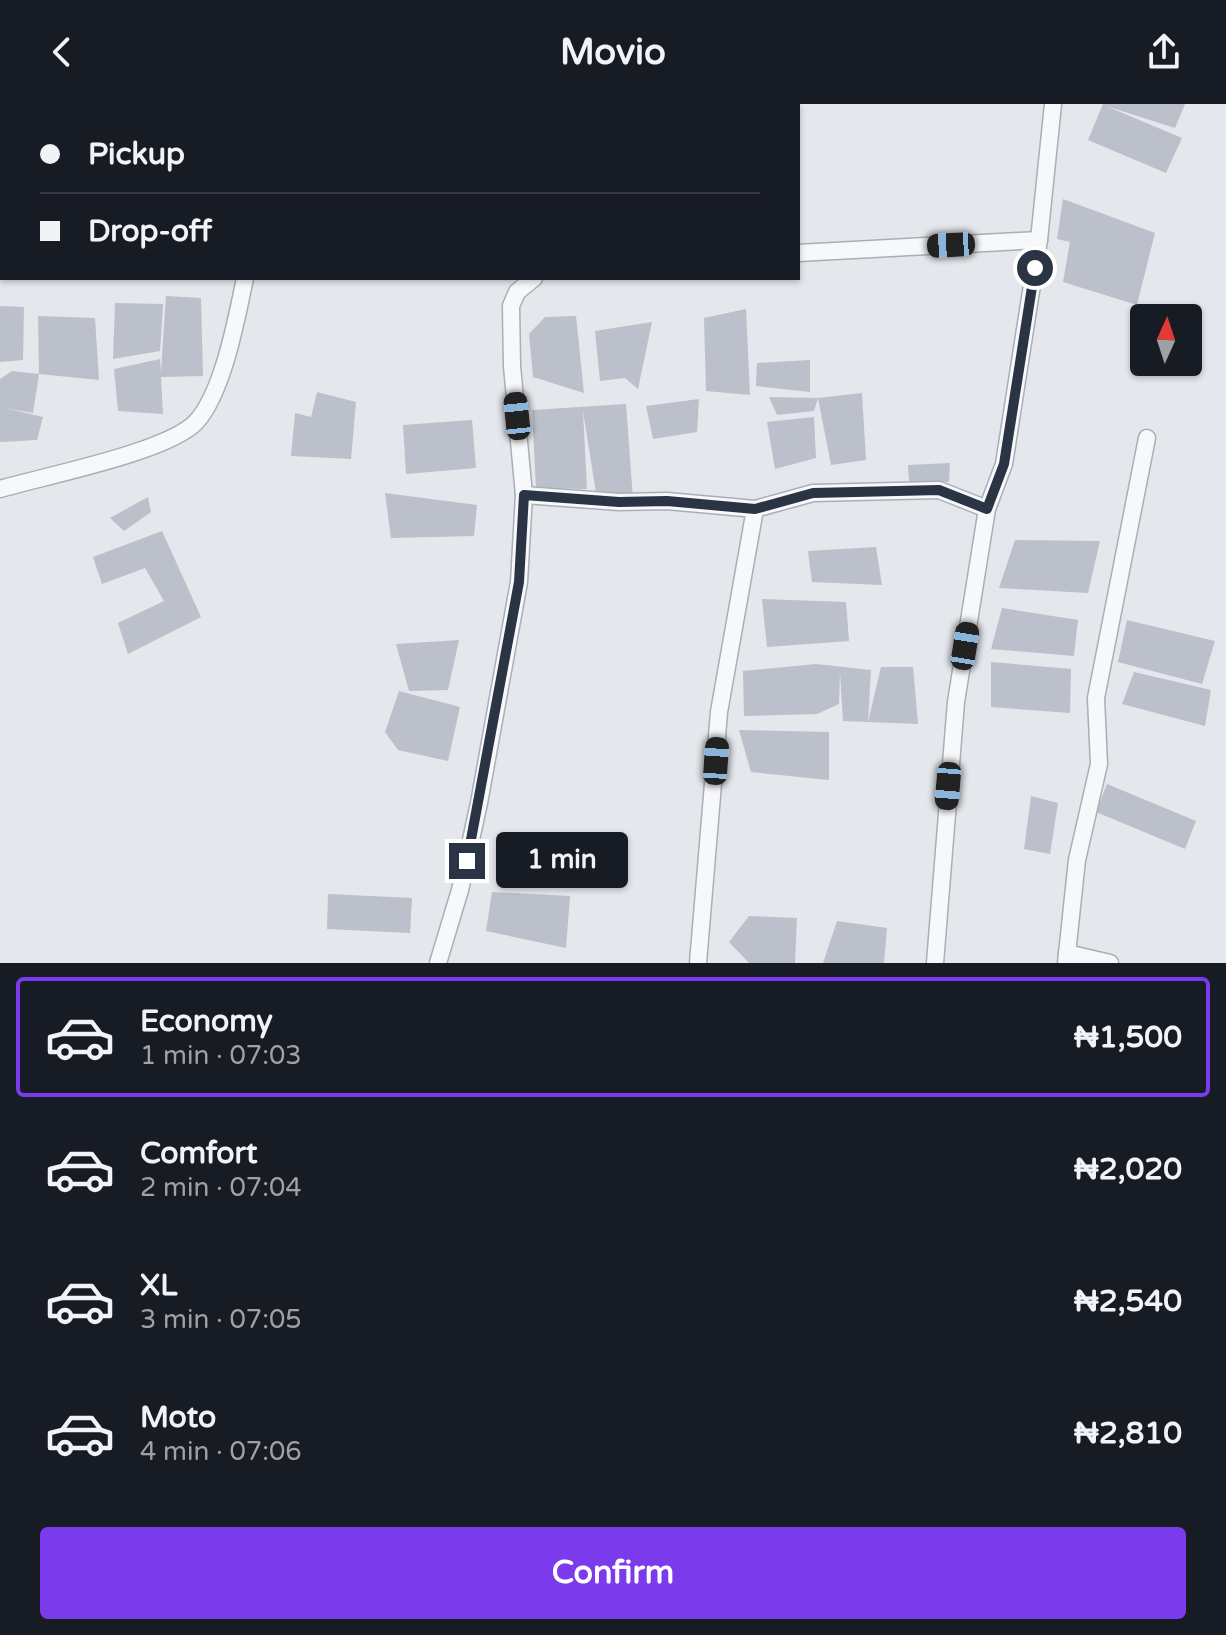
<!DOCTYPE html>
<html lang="en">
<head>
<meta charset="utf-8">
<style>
  :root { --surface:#171b24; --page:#20242c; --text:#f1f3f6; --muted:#9ea1a6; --line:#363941; --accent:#7c3aed }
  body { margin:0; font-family:"Varela Round",sans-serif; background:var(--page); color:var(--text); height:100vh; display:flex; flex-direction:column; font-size:30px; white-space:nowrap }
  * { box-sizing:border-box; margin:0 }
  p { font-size:26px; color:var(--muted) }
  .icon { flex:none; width:44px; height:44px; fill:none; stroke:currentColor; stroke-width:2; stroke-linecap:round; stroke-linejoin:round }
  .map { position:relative; height:859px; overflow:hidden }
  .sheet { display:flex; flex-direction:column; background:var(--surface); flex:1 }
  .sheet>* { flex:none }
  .guide { position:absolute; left:0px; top:0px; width:800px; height:176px; box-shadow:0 2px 6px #0004; display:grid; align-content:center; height:176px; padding:0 40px; background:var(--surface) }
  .needle { width:52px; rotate:3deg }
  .tools { position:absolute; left:1130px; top:200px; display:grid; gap:16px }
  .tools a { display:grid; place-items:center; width:72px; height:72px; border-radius:8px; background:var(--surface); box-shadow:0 2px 6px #0004; font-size:40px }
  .end { position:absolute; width:36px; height:36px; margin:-18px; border:10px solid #2b3445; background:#fff; box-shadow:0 0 0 4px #fff }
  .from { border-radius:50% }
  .bubble { position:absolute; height:56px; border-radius:8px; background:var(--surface); box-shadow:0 2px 6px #0004; font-size:26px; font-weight:700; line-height:56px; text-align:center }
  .car { position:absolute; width:24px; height:48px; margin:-24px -12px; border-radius:10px; box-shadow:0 0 6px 2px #0007; background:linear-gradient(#222 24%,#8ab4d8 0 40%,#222 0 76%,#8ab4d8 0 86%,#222 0) }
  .guide b { display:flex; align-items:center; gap:28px; height:76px; font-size:30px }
  .guide b+b { border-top:2px solid var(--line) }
  .guide i { width:20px; height:20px; background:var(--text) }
  ul { padding:14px 0 0; list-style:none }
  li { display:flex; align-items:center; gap:24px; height:120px; margin:0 16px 12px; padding:0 24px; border:4px solid transparent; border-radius:8px }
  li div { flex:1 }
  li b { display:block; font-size:30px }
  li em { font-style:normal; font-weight:700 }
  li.selected { border-color:var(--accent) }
  li>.icon { width:72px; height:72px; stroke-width:1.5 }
  .primary-button { display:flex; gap:16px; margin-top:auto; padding:16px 40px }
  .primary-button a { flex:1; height:92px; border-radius:8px; background:var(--accent); color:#fff; font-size:32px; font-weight:700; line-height:92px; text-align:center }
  header { display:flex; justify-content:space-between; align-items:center; height:104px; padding:0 40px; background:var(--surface); font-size:36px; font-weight:700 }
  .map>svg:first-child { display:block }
  .building { fill:#bbc0ca }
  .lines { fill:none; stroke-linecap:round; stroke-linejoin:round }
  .minor-casing { stroke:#a9aeb7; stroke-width:19 }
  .minor { stroke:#f7f8fa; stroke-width:16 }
  .route { stroke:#2b3445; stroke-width:10 }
</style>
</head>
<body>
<header><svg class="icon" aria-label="back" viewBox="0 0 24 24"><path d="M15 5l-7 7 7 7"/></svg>Movio<svg class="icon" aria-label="share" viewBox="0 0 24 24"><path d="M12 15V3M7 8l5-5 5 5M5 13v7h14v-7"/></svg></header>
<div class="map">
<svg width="1226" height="859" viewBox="0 0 1226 859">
  <rect width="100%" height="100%" fill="#e4e7ec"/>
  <g class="building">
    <polygon points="1103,0 1185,0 1175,24 1106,2 1182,34 1166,69 1088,36"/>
    <polygon points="1063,95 1155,129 1137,201 1063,178 1070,138 1057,135"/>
    <polygon points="166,192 201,194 203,272 161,273 163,310 118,307 114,265 160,255 161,268"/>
    <polygon points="115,199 163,200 160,247 113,255"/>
    <polygon points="0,202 24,203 23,256 0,258"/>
    <polygon points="746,205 750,291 706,287 704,214"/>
    <polygon points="38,212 95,214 99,276 39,270 33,309 5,304 43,313 37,336 0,338 0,275 12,267 39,270"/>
    <polygon points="576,212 584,289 533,273 529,230 545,213"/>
    <polygon points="652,218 638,285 625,274 600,277 595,227"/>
    <polygon points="810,256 810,288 756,282 757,259"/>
    <polygon points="317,288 356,298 351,355 291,352 295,309 311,313"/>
    <polygon points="862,289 866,356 831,361 818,294"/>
    <polygon points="769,293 818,294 814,307 777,311"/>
    <polygon points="699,295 697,328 653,335 646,302"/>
    <polygon points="626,300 633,395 596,389 583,307 587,385 536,384 532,306"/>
    <polygon points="814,313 816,354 775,365 767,318"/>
    <polygon points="472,316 476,364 406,370 403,321"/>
    <polygon points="950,359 949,378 909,377 908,361"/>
    <polygon points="385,389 477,401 474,432 391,434"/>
    <polygon points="148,393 151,408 124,427 110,414"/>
    <polygon points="162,427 201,513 128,550 118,519 164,497 145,464 102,480 93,453"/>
    <polygon points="1015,436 1100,437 1088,489 999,484"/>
    <polygon points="876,443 882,481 812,478 808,447"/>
    <polygon points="762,495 846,498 849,537 767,543"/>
    <polygon points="1002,504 1078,516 1074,552 991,545"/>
    <polygon points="1127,516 1215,537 1202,580 1118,558"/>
    <polygon points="459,536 448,586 409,587 396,540"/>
    <polygon points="991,558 1071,565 1070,609 991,603"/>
    <polygon points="816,560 871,566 868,618 843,617 840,569 839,600 817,610 744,612 743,567"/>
    <polygon points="881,563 913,563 918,620 868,618"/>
    <polygon points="1134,568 1211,586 1205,622 1122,600"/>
    <polygon points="399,587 460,603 448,657 398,646 385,628"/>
    <polygon points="739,626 829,628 829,676 751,668"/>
    <polygon points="1107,680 1196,717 1185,745 1096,708"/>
    <polygon points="1031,692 1058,699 1050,750 1024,745"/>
    <polygon points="492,788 570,792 566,844 486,827"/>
    <polygon points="328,790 412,794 410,829 327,825"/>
    <polygon points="749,812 797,814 795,859 749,859 729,838"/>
    <polygon points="837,817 887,824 884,859 823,859"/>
  </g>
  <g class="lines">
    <g class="minor-casing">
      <g id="minor">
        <polyline points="225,0 226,2"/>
        <polyline points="440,2 442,0"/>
        <polyline points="0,133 2,133"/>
        <polyline points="798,149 1039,136"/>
        <path d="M0,385C44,372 168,348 196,318C223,289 237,213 245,174"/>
        <polyline points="524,391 619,398 667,397 755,405 813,389 939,386 987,405"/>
        <polyline points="1067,849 1110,859"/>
        <polyline points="438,859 460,786 479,699 519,478 524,391 512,262 511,202 517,188 534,174"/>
        <polyline points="698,859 719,608 755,405"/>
        <polyline points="935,859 956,598 987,405 1004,360 1039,136 1053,0"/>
        <polyline points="1066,859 1077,756 1099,660 1096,594 1147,334"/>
      </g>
    </g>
    <use href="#minor" class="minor"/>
  </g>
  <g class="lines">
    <polyline class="route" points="467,757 519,478 524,391 619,398 667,397 755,405 813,389 939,386 987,405 1004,360 1035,164"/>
  </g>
</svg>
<div class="tools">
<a><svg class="needle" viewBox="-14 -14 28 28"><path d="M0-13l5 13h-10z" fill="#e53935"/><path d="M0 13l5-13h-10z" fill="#9ea1a6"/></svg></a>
</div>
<i class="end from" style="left:1035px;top:164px"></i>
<i class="end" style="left:467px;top:757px"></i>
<div class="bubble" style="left:496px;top:728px;width:132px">1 min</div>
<i class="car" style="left:951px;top:141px;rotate:267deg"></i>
<i class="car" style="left:517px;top:312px;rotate:354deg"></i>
<i class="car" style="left:965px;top:542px;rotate:9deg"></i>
<i class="car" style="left:716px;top:657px;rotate:4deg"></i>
<i class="car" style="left:948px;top:682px;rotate:185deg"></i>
<div class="guide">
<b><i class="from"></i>Pickup</b>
<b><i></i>Drop-off</b>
</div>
</div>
<section class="sheet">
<ul>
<li class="selected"><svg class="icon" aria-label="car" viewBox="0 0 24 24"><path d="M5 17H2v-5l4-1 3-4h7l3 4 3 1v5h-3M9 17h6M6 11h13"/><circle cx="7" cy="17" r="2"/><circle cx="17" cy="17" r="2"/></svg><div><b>Economy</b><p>1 min · 07:03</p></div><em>₦1,500</em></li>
<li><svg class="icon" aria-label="car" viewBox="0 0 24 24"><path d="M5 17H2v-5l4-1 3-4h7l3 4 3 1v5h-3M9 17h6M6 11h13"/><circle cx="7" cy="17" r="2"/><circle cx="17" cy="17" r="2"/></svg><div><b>Comfort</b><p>2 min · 07:04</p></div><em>₦2,020</em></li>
<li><svg class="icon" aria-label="car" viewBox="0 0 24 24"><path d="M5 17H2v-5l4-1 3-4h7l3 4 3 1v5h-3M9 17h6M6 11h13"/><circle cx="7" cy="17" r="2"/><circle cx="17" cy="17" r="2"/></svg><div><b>XL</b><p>3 min · 07:05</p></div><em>₦2,540</em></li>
<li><svg class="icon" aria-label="car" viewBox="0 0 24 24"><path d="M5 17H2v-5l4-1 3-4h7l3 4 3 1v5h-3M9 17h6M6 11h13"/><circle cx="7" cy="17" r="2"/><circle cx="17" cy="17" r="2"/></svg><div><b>Moto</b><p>4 min · 07:06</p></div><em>₦2,810</em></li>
</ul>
<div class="primary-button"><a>Confirm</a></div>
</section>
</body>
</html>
